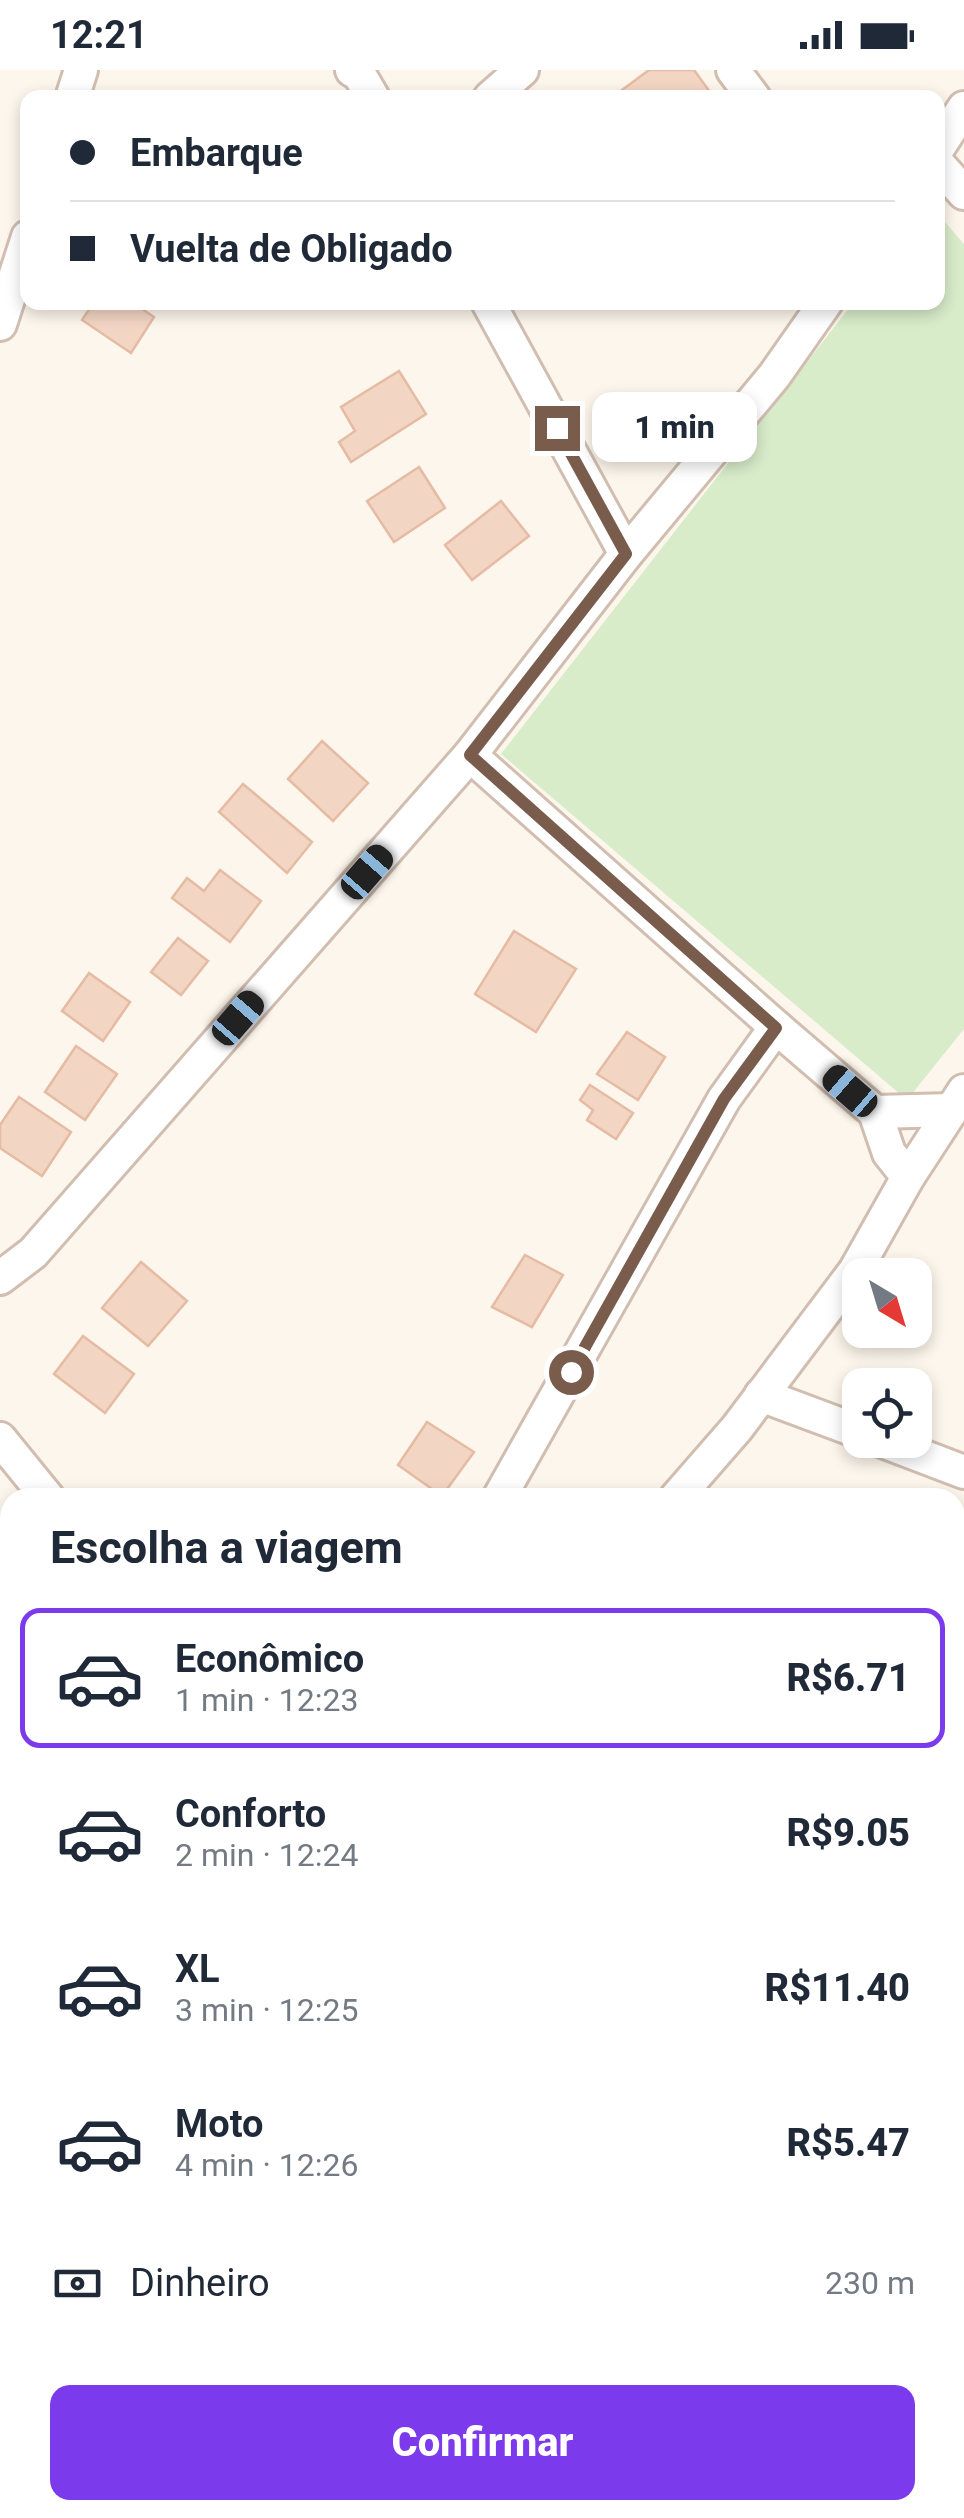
<!DOCTYPE html>
<html lang="pt">
<head>
<meta charset="utf-8">
<style>
  :root { --surface:#fff; --page:#f2f2f3; --text:#1f2937; --muted:#747a83; --line:#e0e1e3; --accent:#7c3aed }
  body { margin:0; font-family:Roboto,sans-serif; background:var(--page); color:var(--text); height:100vh; display:flex; flex-direction:column; font-size:38px; white-space:nowrap }
  * { box-sizing:border-box; margin:0 }
  p { font-size:32px; color:var(--muted) }
  .icon { flex:none; width:55px; height:55px; fill:none; stroke:currentColor; stroke-width:2; stroke-linecap:round; stroke-linejoin:round }
  .map { position:relative; flex:1; overflow:hidden }
  .panel { position:absolute; left:0px; top:1418px; width:965px; height:1032px; display:flex; flex-direction:column; background:var(--surface); border-radius:30px 30px 0 0; box-shadow:0 5px 15px #0003 }
  .panel>* { flex:none }
  .guide { position:absolute; left:20px; top:20px; width:925px; height:220px; border-radius:20px; box-shadow:0 5px 15px #0003; display:grid; align-content:center; height:220px; padding:0 50px; background:var(--surface) }
  .needle { width:65px; rotate:142deg }
  .fabs { position:absolute; left:842px; top:1188px; display:grid; gap:20px }
  .fabs a { display:grid; place-items:center; width:90px; height:90px; border-radius:20px; background:var(--surface); box-shadow:0 5px 15px #0003; font-size:50px }
  .end { position:absolute; width:45px; height:45px; margin:-22px; border:12px solid #7a5c4d; background:#fff; box-shadow:0 0 0 5px #fff }
  .from { border-radius:50% }
  .bubble { position:absolute; height:70px; border-radius:20px; background:var(--surface); box-shadow:0 5px 15px #0003; font-size:32px; font-weight:800; line-height:70px; text-align:center }
  .car { position:absolute; width:30px; height:60px; margin:-30px -15px; border-radius:12px; box-shadow:0 0 8px 2px #0007; background:linear-gradient(#222 24%,#8ab4d8 0 40%,#222 0 76%,#8ab4d8 0 86%,#222 0) }
  .guide b { display:flex; align-items:center; gap:35px; height:95px; font-size:38px }
  .guide b+b { border-top:2px solid var(--line) }
  .guide i { width:25px; height:25px; background:var(--text) }
  ul { padding:0; list-style:none }
  li { display:flex; align-items:center; gap:30px; height:140px; margin:0 20px 15px; padding:0 30px; border:5px solid transparent; border-radius:20px }
  li div { flex:1 }
  li b { display:block; font-size:38px }
  li em { font-style:normal; font-weight:800 }
  li.current { border-color:var(--accent) }
  li>.icon { width:90px; height:90px; stroke-width:1.5 }
  h2 { padding:0 50px; font-size:45px; line-height:120px }
  .pay { display:flex; align-items:center; gap:25px; height:110px; padding:0 50px; font-size:38px }
  .pay p { margin-inline-start:auto }
  .cta { display:flex; gap:20px; margin-top:auto; padding:20px 50px }
  .cta a { flex:1; height:115px; border-radius:20px; background:var(--accent); color:#fff; font-size:40px; font-weight:800; line-height:115px; text-align:center }
  .status { display:flex; justify-content:space-between; align-items:center; height:70px; padding:0 50px; background:var(--surface); direction:ltr }
  .status svg { height:28px; fill:currentColor }
  .map>svg:first-child { display:block }
  .green { fill:#d8ecc9 }
  .building { fill:#f3d5c3; stroke:#e6bba3; stroke-width:2.5 }
  .lines { fill:none; stroke-linecap:round; stroke-linejoin:round }
  .minor-casing { stroke:#d1beb0; stroke-width:38 }
  .minor { stroke:#fff; stroke-width:32 }
  .route { stroke:#7a5c4d; stroke-width:12 }
</style>
</head>
<body>
<div class="status"><b>12:21</b><svg viewBox="0 0 49 12"><path d="M0 12V9h3v3zM5 12V6h3v6zM10 12V3h3v9zM15 12V0h3v12zM26 1h20v11H26zM47 4h2v5h-2z"/></svg></div>
<div class="map">
<svg width="964" height="2448" viewBox="0 0 964 2448">
  <rect width="100%" height="100%" fill="#fdf6ec"/>
  <polygon class="green" points="938,144 964,174 964,959 907,1030 501,684 853,233 938,232"/>
  <g class="building">
    <polygon points="649,0 694,0 710,22 703,28 628,28 622,20"/>
    <polygon points="94,232 132,232 154,247 131,283 82,250"/>
    <polygon points="399,301 426,344 351,392 339,372 355,361 341,337"/>
    <polygon points="419,397 445,438 394,472 367,431"/>
    <polygon points="501,431 529,466 472,510 445,475"/>
    <polygon points="322,671 368,713 333,751 288,709"/>
    <polygon points="243,714 312,772 287,803 219,742"/>
    <polygon points="220,800 261,831 230,872 172,828 187,808 204,821"/>
    <polygon points="514,861 576,899 536,962 475,924"/>
    <polygon points="178,868 208,891 181,925 151,902"/>
    <polygon points="89,903 130,932 103,971 62,941"/>
    <polygon points="627,962 665,987 638,1030 597,1004"/>
    <polygon points="76,976 117,1004 85,1050 45,1022"/>
    <polygon points="590,1015 633,1043 616,1069 587,1050 593,1040 580,1030"/>
    <polygon points="19,1027 71,1062 42,1106 0,1078 0,1055"/>
    <polygon points="525,1185 563,1205 532,1257 492,1237"/>
    <polygon points="141,1192 187,1231 148,1276 102,1238"/>
    <polygon points="83,1266 134,1304 105,1343 54,1304"/>
    <polygon points="427,1352 474,1382 442,1426 398,1395"/>
    <polygon points="955,2011 964,2014 964,2082 959,2099 955,2097"/>
  </g>
  <g class="lines">
    <g class="minor-casing">
      <g id="minor">
        <polyline points="352,0 359,4 373,28"/>
        <polyline points="733,0 754,28"/>
        <polyline points="72,28 81,0"/>
        <polyline points="490,28 522,0"/>
        <polyline points="938,78 964,38"/>
        <polyline points="938,94 964,123"/>
        <polyline points="488,232 626,484"/>
        <polyline points="0,254 28,167"/>
        <polyline points="470,685 776,957"/>
        <polyline points="875,1042 952,1040"/>
        <polyline points="0,1208 33,1183 470,685 626,484 774,306 826,232"/>
        <polyline points="761,1325 860,1362"/>
        <polyline points="0,1369 48,1428"/>
        <polyline points="880,1370 964,1402"/>
        <polyline points="499,1428 724,1029 776,957 875,1042 889,1083 908,1107"/>
        <polyline points="676,1428 737,1358 855,1201 908,1107 964,1021"/>
        <polyline points="955,1952 964,1955"/>
        <polyline points="0,2369 10,2353"/>
      </g>
    </g>
    <use href="#minor" class="minor"/>
  </g>
  <g class="lines">
    <polyline class="route" points="557,358 626,484 470,685 776,958 724,1029 571,1302"/>
  </g>
</svg>
<div class="fabs">
<a><svg class="needle" viewBox="-14 -14 28 28"><path d="M0-13l5 13h-10z" fill="#e53935"/><path d="M0 13l5-13h-10z" fill="#747a83"/></svg></a>
<a><svg class="icon" aria-label="locate" viewBox="0 0 24 24"><circle cx="12" cy="12" r="6"/><path d="M12 2v4M12 18v4M2 12h4M18 12h4"/></svg></a>
</div>
<i class="end from" style="left:571px;top:1302px"></i>
<i class="end" style="left:557px;top:358px"></i>
<div class="bubble" style="left:592px;top:322px;width:165px">1 min</div>
<i class="car" style="left:367px;top:802px;rotate:41deg"></i>
<i class="car" style="left:238px;top:948px;rotate:41deg"></i>
<i class="car" style="left:850px;top:1021px;rotate:311deg"></i>
<div class="guide">
<b><i class="from"></i>Embarque</b>
<b><i></i>Vuelta de Obligado</b>
</div>
<section class="panel">
<h2>Escolha a viagem</h2>
<ul>
<li class="current"><svg class="icon" aria-label="car" viewBox="0 0 24 24"><path d="M5 17H2v-5l4-1 3-4h7l3 4 3 1v5h-3M9 17h6M6 11h13"/><circle cx="7" cy="17" r="2"/><circle cx="17" cy="17" r="2"/></svg><div><b>Econômico</b><p>1 min · 12:23</p></div><em>R$6.71</em></li>
<li><svg class="icon" aria-label="car" viewBox="0 0 24 24"><path d="M5 17H2v-5l4-1 3-4h7l3 4 3 1v5h-3M9 17h6M6 11h13"/><circle cx="7" cy="17" r="2"/><circle cx="17" cy="17" r="2"/></svg><div><b>Conforto</b><p>2 min · 12:24</p></div><em>R$9.05</em></li>
<li><svg class="icon" aria-label="car" viewBox="0 0 24 24"><path d="M5 17H2v-5l4-1 3-4h7l3 4 3 1v5h-3M9 17h6M6 11h13"/><circle cx="7" cy="17" r="2"/><circle cx="17" cy="17" r="2"/></svg><div><b>XL</b><p>3 min · 12:25</p></div><em>R$11.40</em></li>
<li><svg class="icon" aria-label="car" viewBox="0 0 24 24"><path d="M5 17H2v-5l4-1 3-4h7l3 4 3 1v5h-3M9 17h6M6 11h13"/><circle cx="7" cy="17" r="2"/><circle cx="17" cy="17" r="2"/></svg><div><b>Moto</b><p>4 min · 12:26</p></div><em>R$5.47</em></li>
</ul>
<div class="pay"><svg class="icon" aria-label="cash" viewBox="0 0 24 24"><path d="M3 7h18v10H3z"/><circle cx="12" cy="12" r="2"/></svg>Dinheiro<p>230 m</p></div>
<div class="cta"><a>Confirmar</a></div>
</section>
</div>
</body>
</html>
